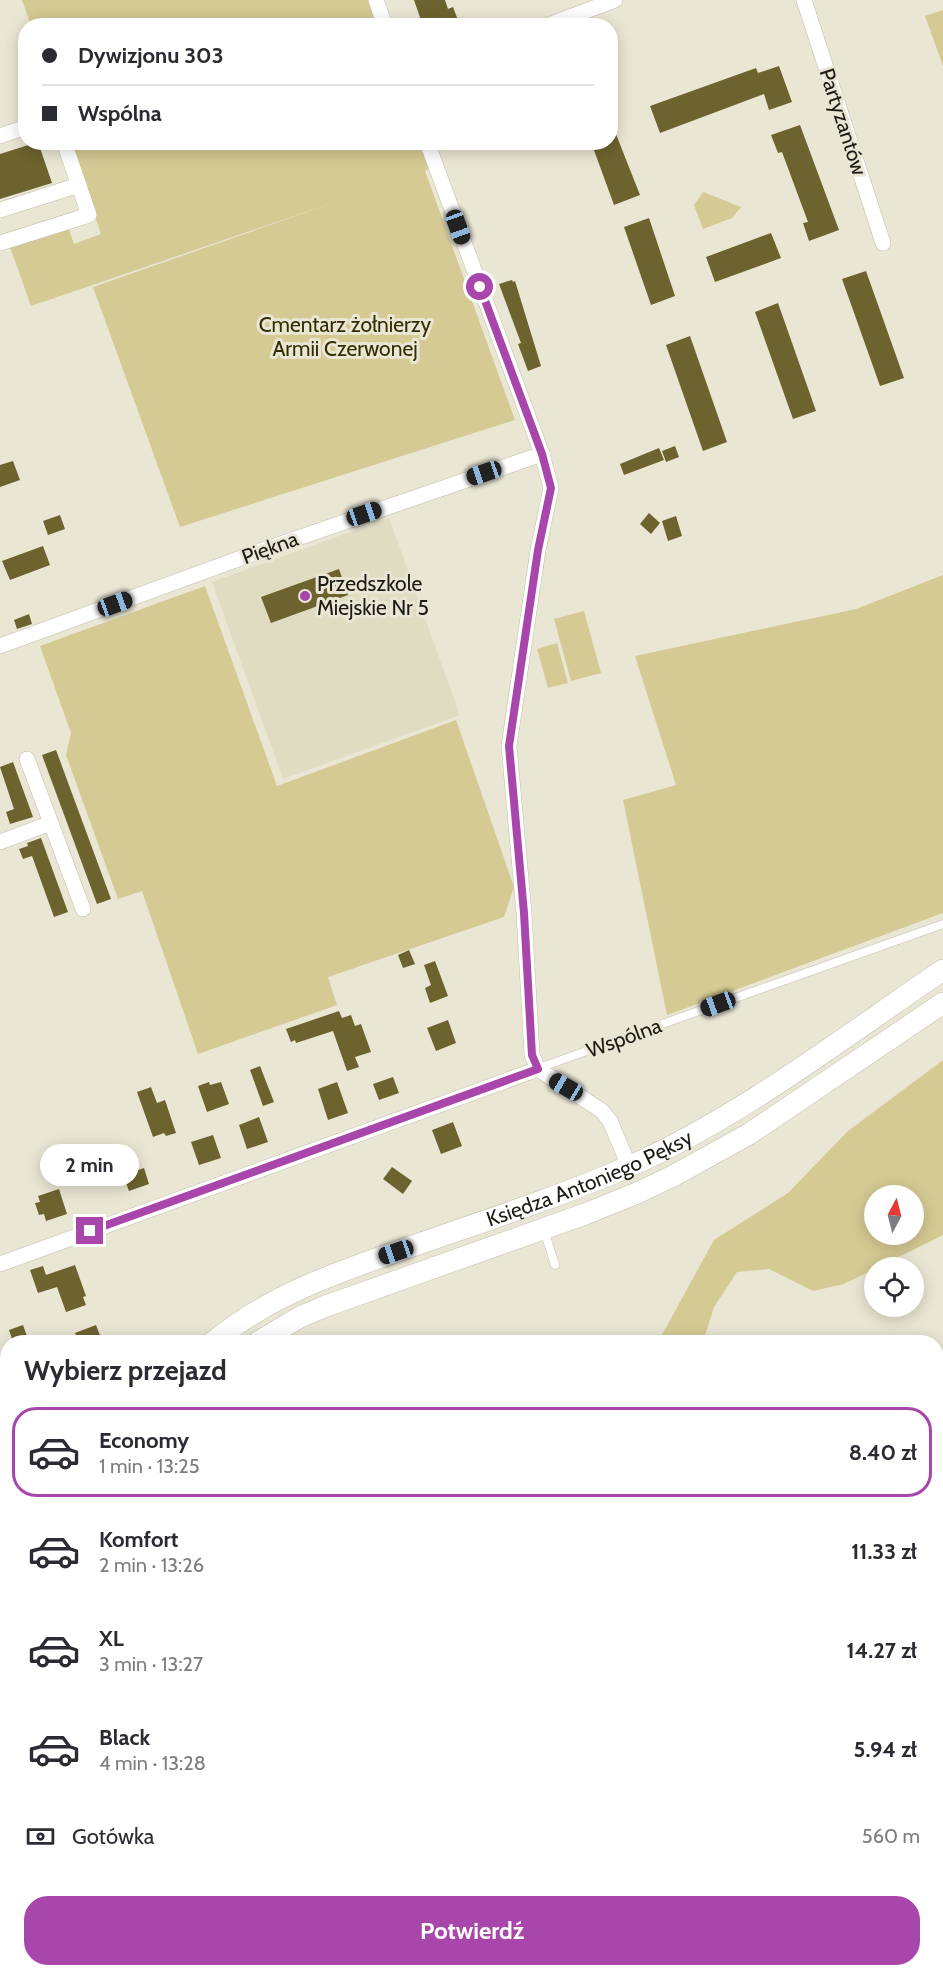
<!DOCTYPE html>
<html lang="pl">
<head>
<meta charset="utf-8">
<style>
  :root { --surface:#fff; --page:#f7f7f7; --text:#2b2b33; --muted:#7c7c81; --line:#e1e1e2; --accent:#a946ac }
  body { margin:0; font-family:Cabin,sans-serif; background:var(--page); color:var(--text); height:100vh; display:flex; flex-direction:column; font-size:22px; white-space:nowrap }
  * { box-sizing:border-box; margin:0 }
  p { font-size:20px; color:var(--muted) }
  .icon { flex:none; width:33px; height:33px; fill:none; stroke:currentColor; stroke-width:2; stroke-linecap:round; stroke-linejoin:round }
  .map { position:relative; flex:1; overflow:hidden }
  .panel { position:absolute; left:0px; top:1335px; width:944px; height:642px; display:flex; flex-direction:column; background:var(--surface); border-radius:24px 24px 0 0; box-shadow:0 3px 15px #0003 }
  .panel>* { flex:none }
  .hud { position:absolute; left:18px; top:18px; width:600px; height:132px; border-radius:24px; box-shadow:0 3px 15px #0003; display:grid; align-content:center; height:132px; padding:0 24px; background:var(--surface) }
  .needle { width:39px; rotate:7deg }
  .buttons { position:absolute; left:864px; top:1185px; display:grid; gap:12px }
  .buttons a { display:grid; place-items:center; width:60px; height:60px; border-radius:50%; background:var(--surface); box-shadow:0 3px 15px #0003; font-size:30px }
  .end { position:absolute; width:27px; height:27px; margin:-14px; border:8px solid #a946ac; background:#fff; box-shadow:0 0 0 3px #fff }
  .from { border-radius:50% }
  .bubble { position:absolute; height:42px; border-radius:21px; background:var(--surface); box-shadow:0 3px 15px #0003; font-size:20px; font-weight:700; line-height:42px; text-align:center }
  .car { position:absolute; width:18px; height:36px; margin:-18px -9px; border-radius:8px; box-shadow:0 0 4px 2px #0007; background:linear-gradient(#222 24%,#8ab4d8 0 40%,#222 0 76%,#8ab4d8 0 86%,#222 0) }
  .hud b { display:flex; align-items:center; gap:21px; height:57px; font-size:22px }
  .hud b+b { border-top:2px solid var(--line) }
  .hud i { width:15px; height:15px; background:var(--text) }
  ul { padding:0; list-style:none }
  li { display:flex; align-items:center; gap:18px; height:90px; margin:0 12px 9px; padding:0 12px; border:3px solid transparent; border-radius:24px }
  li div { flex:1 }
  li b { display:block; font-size:22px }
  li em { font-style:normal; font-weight:700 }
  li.selected { border-color:var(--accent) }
  li>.icon { width:54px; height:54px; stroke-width:1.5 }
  h2 { padding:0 24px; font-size:27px; line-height:72px }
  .pay { display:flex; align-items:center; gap:15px; height:66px; padding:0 24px; font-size:22px }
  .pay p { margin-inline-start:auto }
  .button { display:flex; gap:12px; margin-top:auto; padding:12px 24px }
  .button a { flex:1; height:69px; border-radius:24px; background:var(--accent); color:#fff; font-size:24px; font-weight:700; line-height:69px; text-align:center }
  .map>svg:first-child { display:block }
  .built { fill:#e0dcc2 }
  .green { fill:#d5ca94; fill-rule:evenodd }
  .building { fill:#6d632f }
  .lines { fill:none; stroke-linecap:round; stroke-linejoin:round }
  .service-casing { stroke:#c1beac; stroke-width:9 }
  .minor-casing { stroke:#c1beac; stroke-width:16 }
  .secondary-casing { stroke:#c1beac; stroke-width:22 }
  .service { stroke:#fff; stroke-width:8 }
  .minor { stroke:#fff; stroke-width:15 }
  .secondary { stroke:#fff; stroke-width:21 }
  .route { stroke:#a946ac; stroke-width:8 }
  .poi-dot { fill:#a946ac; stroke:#eae6d4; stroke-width:2 }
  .labels { text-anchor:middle; stroke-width:6; stroke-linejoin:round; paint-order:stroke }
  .street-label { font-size:21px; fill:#1c1b14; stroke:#eae6d4 }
  .park-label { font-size:21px; fill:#352d00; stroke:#eae6d4 }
  .poi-label { font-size:21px; fill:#1c1b14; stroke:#eae6d4; text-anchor:start }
</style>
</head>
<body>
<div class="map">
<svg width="943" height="1977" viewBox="0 0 943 1977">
  <rect width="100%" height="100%" fill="#eae6d4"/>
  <polygon class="built" points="389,518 460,715 283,779 212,582"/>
  <g class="green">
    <polygon points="22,0 368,0 377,25 31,25"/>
    <polygon points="943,10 943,66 925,16"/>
    <polygon points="70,143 420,143 430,169 425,171 515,420 180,527 93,287 347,198 31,306 10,247 68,227 74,244 101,234"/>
    <polygon points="703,192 741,207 732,218 703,229 694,205"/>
    <polygon points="943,575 943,913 667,1015 623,800 676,785 635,656 856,609"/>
    <polygon points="205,586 277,786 456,720 514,887 504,917 328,977 337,1005 198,1054 142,891 118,899 66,755 71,733 40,646"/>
    <polygon points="584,611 601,673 571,681 554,619"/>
    <polygon points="557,643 568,683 548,688 537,649"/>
    <path d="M943,1060V1235L844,1284L813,1291L769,1269L737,1272L714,1307L703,1342H658L714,1240L788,1193L848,1131ZM874,1196H914V1234H874Z"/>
  </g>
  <g class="building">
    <polygon points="414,0 445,0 448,9 453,7 459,23 453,26 423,26"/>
    <polygon points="779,66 792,102 769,110 764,94 660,133 650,106 756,68 758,73"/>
    <polygon points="610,119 640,195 614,205 591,142 610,142"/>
    <polygon points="800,125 839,230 809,241 803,223 808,222 782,152 778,153 771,135"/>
    <polygon points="38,142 52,183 0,199 0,154"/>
    <polygon points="649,218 675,296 651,305 624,227"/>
    <polygon points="771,233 781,258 715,282 706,257"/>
    <polygon points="866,271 904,378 880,386 842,279"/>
    <polygon points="512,280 513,282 515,281 541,366 528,371 518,344 521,343 499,284"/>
    <polygon points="778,303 816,411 793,419 755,312"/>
    <polygon points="690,336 727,442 703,451 666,345"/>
    <polygon points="675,446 679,457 666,462 662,451"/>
    <polygon points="659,448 664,460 624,475 620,464"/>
    <polygon points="13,461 20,480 0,487 0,465"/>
    <polygon points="649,513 660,523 651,534 640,524"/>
    <polygon points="60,515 65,529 48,535 43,521"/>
    <polygon points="676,516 682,536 668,541 662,521"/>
    <polygon points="43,546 50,565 10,580 2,561"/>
    <polygon points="339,569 348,595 271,623 261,597"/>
    <polygon points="29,614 32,624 17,629 14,620"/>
    <polygon points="56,750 111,899 97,904 42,755"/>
    <polygon points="13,762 33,817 10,824 6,812 14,809 0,767"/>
    <polygon points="41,838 68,912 54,917 32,856 23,859 19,849 28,846 27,843"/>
    <polygon points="409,950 415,964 403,968 398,955"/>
    <polygon points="435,961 448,996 430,1003 425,988 431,985 424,965"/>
    <polygon points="339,1011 342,1018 351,1015 355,1026 361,1024 371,1052 355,1057 359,1067 347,1071 333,1031 296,1043 295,1040 291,1042 286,1029"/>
    <polygon points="448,1020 456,1043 436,1051 427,1028"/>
    <polygon points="260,1066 274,1102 263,1106 250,1070"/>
    <polygon points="393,1077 399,1093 379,1100 373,1084"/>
    <polygon points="209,1082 210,1085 221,1082 229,1104 207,1112 198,1086"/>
    <polygon points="337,1082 348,1113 328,1120 318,1089"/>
    <polygon points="151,1087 157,1103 165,1100 176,1133 166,1136 164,1133 153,1137 137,1092"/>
    <polygon points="259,1117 268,1142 247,1149 239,1125"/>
    <polygon points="453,1122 462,1146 441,1154 432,1130"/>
    <polygon points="213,1135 221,1158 199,1165 191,1142"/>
    <polygon points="392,1167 412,1181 403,1194 383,1179"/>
    <polygon points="144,1168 149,1184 129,1191 123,1175"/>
    <polygon points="59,1189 67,1214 46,1221 44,1214 39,1215 35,1203 40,1202 38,1196"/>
    <polygon points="75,1265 86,1296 83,1297 86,1305 66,1312 57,1287 38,1293 30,1270 43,1266 46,1275"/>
    <polygon points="23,1325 29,1342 13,1342 9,1330"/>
    <polygon points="96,1325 101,1338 90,1342 79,1342 75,1333"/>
  </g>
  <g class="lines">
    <g class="service-casing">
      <g id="service">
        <polyline points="539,1068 943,924"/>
        <polyline points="544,1230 555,1265"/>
        <polyline points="936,1852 943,1846"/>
        <polyline points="0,1874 8,1862"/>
        <polyline points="490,1970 502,1977"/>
        <polyline points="618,1970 631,1977"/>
        <polyline points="803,1970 821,1977"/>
        <polyline points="422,1977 427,1970"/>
        <polyline points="879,1977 882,1970"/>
      </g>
    </g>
    <g class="minor-casing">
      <g id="minor">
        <polyline points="376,0 385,26"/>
        <polyline points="804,0 883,243"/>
        <polyline points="546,26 615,0"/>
        <polyline points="0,136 26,127"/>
        <polyline points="427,142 542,454 551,488 538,550 509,746 524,913 532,1055 538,1069 602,1111 610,1121 629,1166"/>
        <polyline points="0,210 79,185"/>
        <polyline points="0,243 89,215 64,142"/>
        <polyline points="0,646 263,550 542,454"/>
        <polyline points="27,759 83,909"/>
        <polyline points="0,842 51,823"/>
        <polyline points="0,1264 538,1069"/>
        <polyline points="0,1458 8,1461"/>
      </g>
    </g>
    <g class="secondary-casing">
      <g id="secondary">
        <path id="s1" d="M213,1342C270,1295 338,1272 407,1248C481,1222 556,1198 628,1167C741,1117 841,1039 943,970"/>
        <polyline points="258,1342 300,1317 326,1306 585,1214 637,1193 673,1176 749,1134 943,1003"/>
        <polyline points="0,1638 8,1626"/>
        <polyline points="0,1690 8,1678"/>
      </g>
    </g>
    <use href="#service" class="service"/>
    <use href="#minor" class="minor"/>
    <use href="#secondary" class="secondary"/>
  </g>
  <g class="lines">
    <polyline class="route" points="90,1231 538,1069 532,1055 524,913 509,746 538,550 551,488 542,454 480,287"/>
  </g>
  <circle class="poi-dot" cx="305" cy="596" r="6"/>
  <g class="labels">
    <g class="street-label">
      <text transform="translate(843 122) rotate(72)" y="7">Partyzantów</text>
      <text transform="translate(270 548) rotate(-20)" y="7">Piękna</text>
      <text transform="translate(624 1038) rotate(-20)" y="7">Wspólna</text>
      <text dy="7" stroke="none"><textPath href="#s1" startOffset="412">Księdza Antoniego Pęksy</textPath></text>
    </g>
    <g class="park-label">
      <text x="345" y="332">Cmentarz żołnierzy<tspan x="345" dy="24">Armii Czerwonej</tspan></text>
    </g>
    <g class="poi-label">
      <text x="317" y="591">Przedszkole<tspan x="317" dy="24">Miejskie Nr 5</tspan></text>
    </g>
  </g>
</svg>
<div class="buttons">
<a><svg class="needle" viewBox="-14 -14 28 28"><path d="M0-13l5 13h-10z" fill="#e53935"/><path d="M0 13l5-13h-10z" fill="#7c7c81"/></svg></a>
<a><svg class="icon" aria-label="locate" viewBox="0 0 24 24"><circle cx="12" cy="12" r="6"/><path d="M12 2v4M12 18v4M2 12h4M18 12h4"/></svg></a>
</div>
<i class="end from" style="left:480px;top:287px"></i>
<i class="end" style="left:90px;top:1231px"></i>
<div class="bubble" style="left:40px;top:1144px;width:99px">2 min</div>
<i class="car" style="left:458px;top:227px;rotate:160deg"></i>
<i class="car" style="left:484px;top:473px;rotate:251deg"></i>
<i class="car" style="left:364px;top:514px;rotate:71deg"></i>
<i class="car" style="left:115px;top:604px;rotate:70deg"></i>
<i class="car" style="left:718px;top:1004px;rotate:250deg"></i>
<i class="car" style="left:566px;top:1087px;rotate:300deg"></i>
<i class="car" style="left:396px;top:1252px;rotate:251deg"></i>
<div class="hud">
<b><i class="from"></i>Dywizjonu 303</b>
<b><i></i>Wspólna</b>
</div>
<section class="panel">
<h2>Wybierz przejazd</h2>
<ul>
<li class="selected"><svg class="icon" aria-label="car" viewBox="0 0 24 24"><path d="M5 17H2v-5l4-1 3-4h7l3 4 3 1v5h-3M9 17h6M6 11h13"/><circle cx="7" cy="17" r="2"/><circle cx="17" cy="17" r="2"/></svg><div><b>Economy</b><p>1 min · 13:25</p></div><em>8.40 zł</em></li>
<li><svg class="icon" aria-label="car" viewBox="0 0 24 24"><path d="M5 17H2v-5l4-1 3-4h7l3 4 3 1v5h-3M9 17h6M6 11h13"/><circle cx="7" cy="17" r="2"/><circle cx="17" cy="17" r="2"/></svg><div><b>Komfort</b><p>2 min · 13:26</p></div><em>11.33 zł</em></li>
<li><svg class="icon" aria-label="car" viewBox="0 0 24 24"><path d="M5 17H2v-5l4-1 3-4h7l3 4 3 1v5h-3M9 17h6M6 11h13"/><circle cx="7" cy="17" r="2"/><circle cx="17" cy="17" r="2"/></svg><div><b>XL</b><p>3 min · 13:27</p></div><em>14.27 zł</em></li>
<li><svg class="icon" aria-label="car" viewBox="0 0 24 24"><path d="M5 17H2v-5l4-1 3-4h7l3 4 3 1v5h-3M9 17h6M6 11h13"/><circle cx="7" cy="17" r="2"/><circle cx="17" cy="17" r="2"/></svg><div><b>Black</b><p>4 min · 13:28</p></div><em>5.94 zł</em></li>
</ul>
<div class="pay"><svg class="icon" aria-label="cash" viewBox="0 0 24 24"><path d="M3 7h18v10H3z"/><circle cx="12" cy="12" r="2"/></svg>Gotówka<p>560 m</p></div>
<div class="button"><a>Potwierdź</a></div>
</section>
</div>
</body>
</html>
